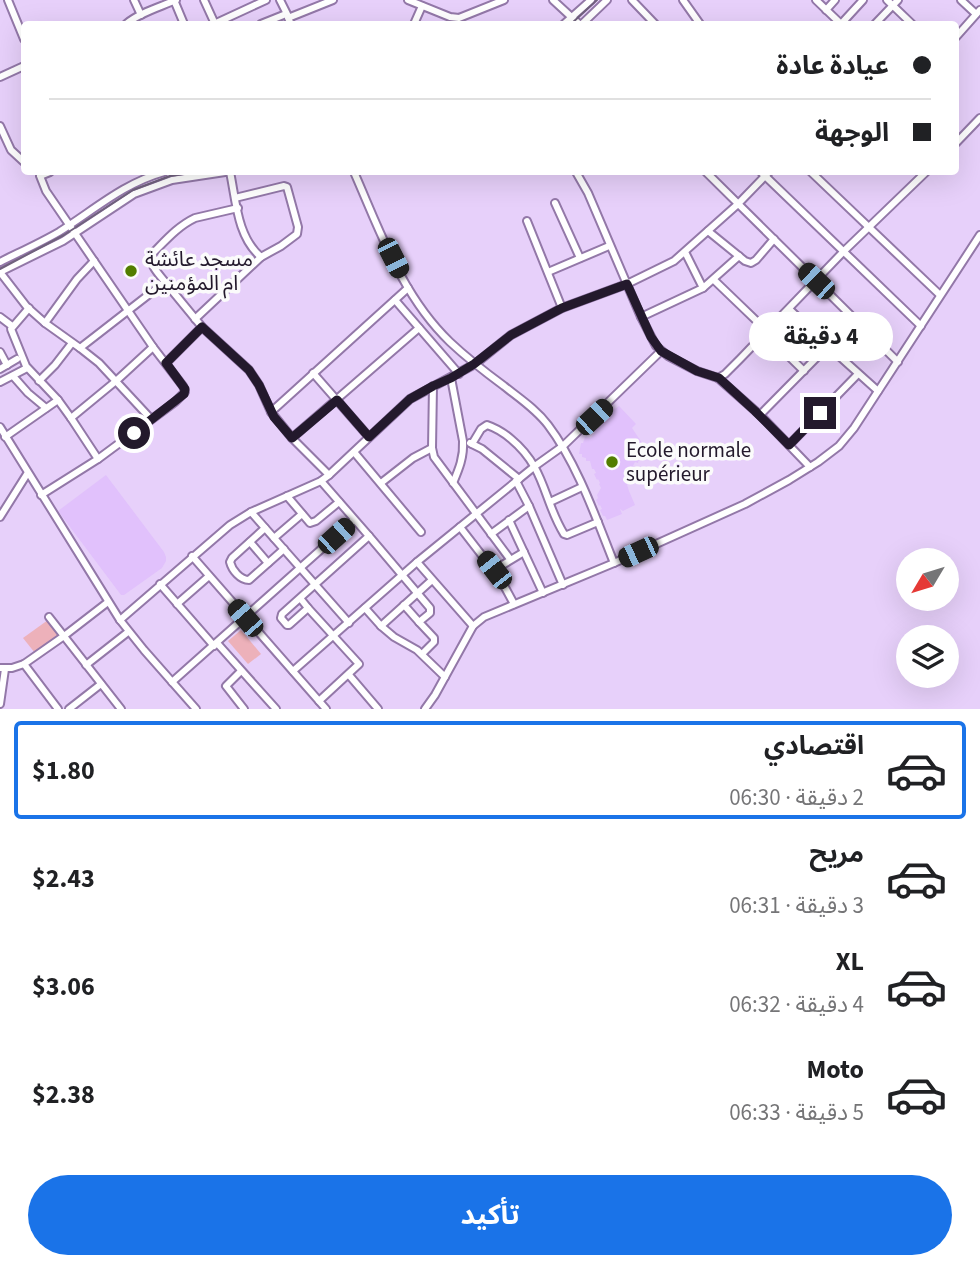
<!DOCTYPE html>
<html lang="ar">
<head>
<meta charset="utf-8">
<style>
  :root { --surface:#fff; --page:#f6f6f6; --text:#202124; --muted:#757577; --line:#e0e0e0; --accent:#1a73e8 }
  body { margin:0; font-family:"Source Sans 3","Noto Sans Arabic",sans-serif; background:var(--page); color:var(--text); direction:rtl; height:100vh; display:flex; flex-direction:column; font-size:26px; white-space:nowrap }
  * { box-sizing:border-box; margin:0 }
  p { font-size:23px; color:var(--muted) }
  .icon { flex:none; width:38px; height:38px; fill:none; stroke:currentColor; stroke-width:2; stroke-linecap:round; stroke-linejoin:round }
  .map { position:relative; height:709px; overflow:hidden; direction:ltr }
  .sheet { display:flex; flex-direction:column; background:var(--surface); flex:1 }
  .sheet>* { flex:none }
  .top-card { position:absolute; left:21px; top:21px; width:938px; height:154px; border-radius:7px; box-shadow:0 7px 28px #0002; direction:rtl; display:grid; align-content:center; height:154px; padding:0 28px; background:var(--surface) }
  .needle { width:46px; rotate:232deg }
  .fabs { position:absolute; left:896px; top:548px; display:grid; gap:14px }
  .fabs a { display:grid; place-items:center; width:63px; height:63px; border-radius:50%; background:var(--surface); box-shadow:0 7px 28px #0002; font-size:35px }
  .end { position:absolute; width:32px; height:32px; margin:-16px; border:9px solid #23192c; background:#fff; box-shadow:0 0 0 4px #fff }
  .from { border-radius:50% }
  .bubble { position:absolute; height:49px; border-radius:24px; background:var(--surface); box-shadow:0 7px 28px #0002; font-size:23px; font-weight:700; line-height:49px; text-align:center; direction:rtl }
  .car { position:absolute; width:21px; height:42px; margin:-21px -10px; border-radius:9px; box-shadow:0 0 5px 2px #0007; background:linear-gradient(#222 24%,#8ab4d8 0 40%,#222 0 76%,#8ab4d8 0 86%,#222 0) }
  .top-card b { display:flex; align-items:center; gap:24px; height:66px; font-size:26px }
  .top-card b+b { border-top:2px solid var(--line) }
  .top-card i { width:18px; height:18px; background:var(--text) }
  ul { padding:12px 0 0; list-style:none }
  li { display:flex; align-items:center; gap:21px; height:98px; margin:0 14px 10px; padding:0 14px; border:4px solid transparent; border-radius:7px }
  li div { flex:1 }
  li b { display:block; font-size:26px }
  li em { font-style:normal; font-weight:700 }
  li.active { border-color:var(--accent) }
  li>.icon { width:63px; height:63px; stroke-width:1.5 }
  .action { display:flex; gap:14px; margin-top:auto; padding:14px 28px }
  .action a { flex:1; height:80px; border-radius:42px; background:var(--accent); color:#fff; font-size:28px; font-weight:700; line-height:80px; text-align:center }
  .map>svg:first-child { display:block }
  .built { fill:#e1c1fc }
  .green { fill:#edb1ba }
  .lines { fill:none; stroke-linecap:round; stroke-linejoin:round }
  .minor-casing { stroke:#9378a8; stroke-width:10 }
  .minor { stroke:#fff; stroke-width:6 }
  .tram { stroke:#70617d; stroke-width:2 }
  .route { stroke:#23192c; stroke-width:9 }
  .poi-dot { fill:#527d00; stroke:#fbfbfb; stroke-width:2.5 }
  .labels { text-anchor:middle; stroke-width:7; stroke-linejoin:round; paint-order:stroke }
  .poi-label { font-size:21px; fill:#23192c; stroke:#fbfbfb; text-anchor:start }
</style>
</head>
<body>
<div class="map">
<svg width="980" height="709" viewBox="0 0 980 709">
  <rect width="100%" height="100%" fill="#e7d0fa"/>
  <g class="built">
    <polygon points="619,406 636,424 632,428 642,443 644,454 640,455 638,463 635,462 631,470 630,469 624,475 629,491 635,505 623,511 620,509 622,514 607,520 605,516 603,516 600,510 602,509 600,505 599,506 596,500 598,498 597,495 601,488 599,484 600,483 598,479 597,480 594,474 596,473 594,469 592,469 590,461 586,461 586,458 582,457 582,454 579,454 581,443 583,443 585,437 591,438 595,432 594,428 602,422 601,420 610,414 609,412 613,408 615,409"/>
    <polygon points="106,475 164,552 166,557 166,561 162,568 124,595 121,595 58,511"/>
  </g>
  <g class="green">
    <polygon points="48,620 59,635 35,653 23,638"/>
    <polygon points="241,630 261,654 248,664 228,641"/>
  </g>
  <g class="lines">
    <g class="minor-casing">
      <g id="minor">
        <polyline points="8,0 24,39"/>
        <polyline points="134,0 141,15"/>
        <polyline points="174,0 184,24"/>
        <polyline points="204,0 215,24"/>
        <polyline points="280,0 288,16"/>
        <polyline points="408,0 450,17 459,18 504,0"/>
        <polyline points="553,0 579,24"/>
        <polyline points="632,0 655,24"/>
        <polyline points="683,0 700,24"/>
        <polyline points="816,0 841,24"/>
        <polyline points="887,0 912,24"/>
        <polyline points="961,0 976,14"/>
        <polyline points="826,10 835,0"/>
        <path d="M126,24C139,13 160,7 176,0"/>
        <polyline points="214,24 266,0"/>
        <polyline points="261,24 286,14"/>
        <polyline points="291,24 288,18 333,0"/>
        <polyline points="414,24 422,6"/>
        <polyline points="564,24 591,0"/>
        <polyline points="582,24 607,0"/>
        <polyline points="841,24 863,0"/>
        <polyline points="875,24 898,0"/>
        <polyline points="956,37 980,10"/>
        <polyline points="0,77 24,66"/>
        <polyline points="0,126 11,150 24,162"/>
        <polyline points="956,143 980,118"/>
        <path d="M230,172C236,200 237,237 261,257"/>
        <path d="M354,172C380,231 402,296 450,342C467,358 485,372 504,386C519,398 536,409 548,425C577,463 596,518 614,563"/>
        <polyline points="576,172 588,193 641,317 656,346 668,356 697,371 718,378 725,374 740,359 844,251 926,172"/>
        <polyline points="706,172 898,362"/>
        <polyline points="761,172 921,326"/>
        <polyline points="811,172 940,295"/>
        <polyline points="555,203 580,258"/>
        <polyline points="527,221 562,308"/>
        <polyline points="708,231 745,261 751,263 756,260 774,239"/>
        <path d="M0,262C20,252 40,243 59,232C94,210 124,183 164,172"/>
        <polyline points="548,272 609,246"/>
        <polyline points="714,280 767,331"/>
        <path d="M165,282C159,274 148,264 152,254C166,240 178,226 195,218L238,208"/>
        <polyline points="408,288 271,412 292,438 329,475 410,399 475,364 511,335 562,308 627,284 674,261 738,204 769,172"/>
        <polyline points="703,288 739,256"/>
        <polyline points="395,300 459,374"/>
        <polyline points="29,308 11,329 26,366 58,400 71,418"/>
        <polyline points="0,317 12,326"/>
        <polyline points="641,317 703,288 685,252"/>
        <polyline points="195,319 261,257 281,246 297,234 298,227 287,187 284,186 235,198"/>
        <polyline points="45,323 27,307 0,272 63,241 134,194 172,180 225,172"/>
        <polyline points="202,327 249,370 259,385 271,412"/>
        <polyline points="765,333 804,371"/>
        <polyline points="828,346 878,391"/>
        <polyline points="80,348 45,323 77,279 94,261"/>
        <polyline points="0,352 7,365"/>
        <polyline points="0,369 17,359"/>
        <polyline points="313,373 369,437"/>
        <polyline points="13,376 28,393 46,408"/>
        <path d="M451,378L463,441C464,457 459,469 453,483"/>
        <polyline points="718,378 760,415 810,467"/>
        <polyline points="39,381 55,365 72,343"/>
        <polyline points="0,382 27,368"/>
        <polyline points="433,386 432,448 434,457 510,559"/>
        <polyline points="760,415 828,346 789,309"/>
        <polyline points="151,419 99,363 80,348 165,282 202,327 166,363"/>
        <polyline points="0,427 120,620 144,650 196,709"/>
        <polyline points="5,437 58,400"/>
        <polyline points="292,438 419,328"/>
        <polyline points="470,443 482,449 519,479"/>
        <path d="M472,444L481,429L487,425C496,428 504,433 511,439C546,468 543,500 564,534L567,535L598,522"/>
        <polyline points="789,445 858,374"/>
        <polyline points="354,452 421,532"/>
        <polyline points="98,459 175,402 185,392 183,386 153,347"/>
        <polyline points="516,481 529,506 563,585"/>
        <polyline points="381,483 413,458 432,448"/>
        <polyline points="41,495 98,459 71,418 116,381 153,347 46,191 40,176 50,172"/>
        <polyline points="287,496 310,523 316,521 339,502"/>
        <polyline points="550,502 582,487"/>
        <polyline points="251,512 349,623"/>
        <polyline points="0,517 27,474"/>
        <polyline points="509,520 543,593"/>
        <polyline points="460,527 501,580 514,604"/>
        <path d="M265,528L232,558L230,562C232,570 240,580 249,580L284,549"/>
        <polyline points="491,534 529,506"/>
        <polyline points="369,536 430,608 430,613 419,622 434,638 434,642 422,654"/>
        <polyline points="274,538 302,514"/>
        <polyline points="250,542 268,563"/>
        <polyline points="192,556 326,709"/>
        <polyline points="417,562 473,626"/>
        <polyline points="494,570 524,552"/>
        <polyline points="160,584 214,646"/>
        <polyline points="300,598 308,608 289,625 287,625 281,618 282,614 369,536 321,481"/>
        <polyline points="177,604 209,576"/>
        <polyline points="404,605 419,622"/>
        <polyline points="308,608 359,664 319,701"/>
        <polyline points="365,608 381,626 432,580"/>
        <polyline points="49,617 121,709"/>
        <polyline points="120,620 230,525 251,512 321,481 329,475"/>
        <polyline points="381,626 394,637 417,650 445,677"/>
        <polyline points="217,643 276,709"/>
        <polyline points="24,664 58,709"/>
        <polyline points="86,665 128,632"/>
        <polyline points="0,668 12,668 24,664 64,636 108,602"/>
        <polyline points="241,671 226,686 244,709"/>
        <polyline points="293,671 417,562 535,466 563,446 661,351"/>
        <polyline points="349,675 378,709"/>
        <polyline points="172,682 354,520"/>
        <polyline points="0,704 5,669"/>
        <polyline points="69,709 101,684"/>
        <polyline points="425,709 435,695 473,626 484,617 614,563 745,504 789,480 818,462 839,446 854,428 980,235"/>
      </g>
    </g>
    <use href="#minor" class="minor"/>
    <g class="tram">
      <polyline points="571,24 597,0"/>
      <polyline points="0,269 64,235 133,190 170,176 197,172"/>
    </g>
  </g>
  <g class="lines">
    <polyline class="route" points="134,433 184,394 185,389 166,363 202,327 249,370 259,385 274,417 292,438 337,400 369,437 410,399 433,386 451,378 474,364 511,335 562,308 627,284 651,337 661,351 697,371 719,378 755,411 789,445 820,413"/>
  </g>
  <g class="poi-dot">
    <circle cx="131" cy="271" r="7"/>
    <circle cx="612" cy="462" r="7"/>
  </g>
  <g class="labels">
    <g class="poi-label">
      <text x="145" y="266">مسجد عائشة<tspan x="145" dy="24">ام المؤمنين</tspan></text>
      <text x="626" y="457">Ecole normale<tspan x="626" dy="24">supérieur</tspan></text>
    </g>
  </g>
</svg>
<div class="fabs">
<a><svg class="needle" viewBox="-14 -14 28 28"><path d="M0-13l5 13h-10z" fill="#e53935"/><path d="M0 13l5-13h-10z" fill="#757577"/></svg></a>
<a><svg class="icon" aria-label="layers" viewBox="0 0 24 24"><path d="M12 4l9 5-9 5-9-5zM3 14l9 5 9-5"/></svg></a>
</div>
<i class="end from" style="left:134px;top:433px"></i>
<i class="end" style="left:820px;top:413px"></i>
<div class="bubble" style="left:749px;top:312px;width:144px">4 دقيقة</div>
<i class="car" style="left:393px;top:258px;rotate:153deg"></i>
<i class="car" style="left:816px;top:281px;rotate:314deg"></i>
<i class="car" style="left:594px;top:417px;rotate:47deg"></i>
<i class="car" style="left:336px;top:536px;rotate:48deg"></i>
<i class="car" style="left:638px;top:552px;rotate:245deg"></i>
<i class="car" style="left:494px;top:570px;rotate:322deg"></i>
<i class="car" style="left:245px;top:618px;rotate:319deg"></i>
<div class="top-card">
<b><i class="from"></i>عيادة عادة</b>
<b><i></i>الوجهة</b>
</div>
</div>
<section class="sheet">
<ul>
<li class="active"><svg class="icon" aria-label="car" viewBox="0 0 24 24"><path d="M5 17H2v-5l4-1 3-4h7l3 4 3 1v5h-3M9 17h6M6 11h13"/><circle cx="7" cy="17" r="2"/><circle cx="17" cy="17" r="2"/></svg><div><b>اقتصادي</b><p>2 دقيقة · 06:30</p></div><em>$1.80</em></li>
<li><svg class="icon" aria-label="car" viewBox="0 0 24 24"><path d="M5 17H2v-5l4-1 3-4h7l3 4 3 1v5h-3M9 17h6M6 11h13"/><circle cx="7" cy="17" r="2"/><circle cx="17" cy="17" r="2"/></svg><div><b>مريح</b><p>3 دقيقة · 06:31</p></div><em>$2.43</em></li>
<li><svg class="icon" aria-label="car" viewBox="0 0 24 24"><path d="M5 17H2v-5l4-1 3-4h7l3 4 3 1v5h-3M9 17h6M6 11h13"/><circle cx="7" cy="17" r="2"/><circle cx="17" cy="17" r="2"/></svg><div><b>XL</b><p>4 دقيقة · 06:32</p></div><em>$3.06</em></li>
<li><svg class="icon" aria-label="car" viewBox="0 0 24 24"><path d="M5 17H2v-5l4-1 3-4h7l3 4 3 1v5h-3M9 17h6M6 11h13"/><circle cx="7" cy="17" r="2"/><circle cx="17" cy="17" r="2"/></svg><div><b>Moto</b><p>5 دقيقة · 06:33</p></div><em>$2.38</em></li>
</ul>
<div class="action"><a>تأكيد</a></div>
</section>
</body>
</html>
